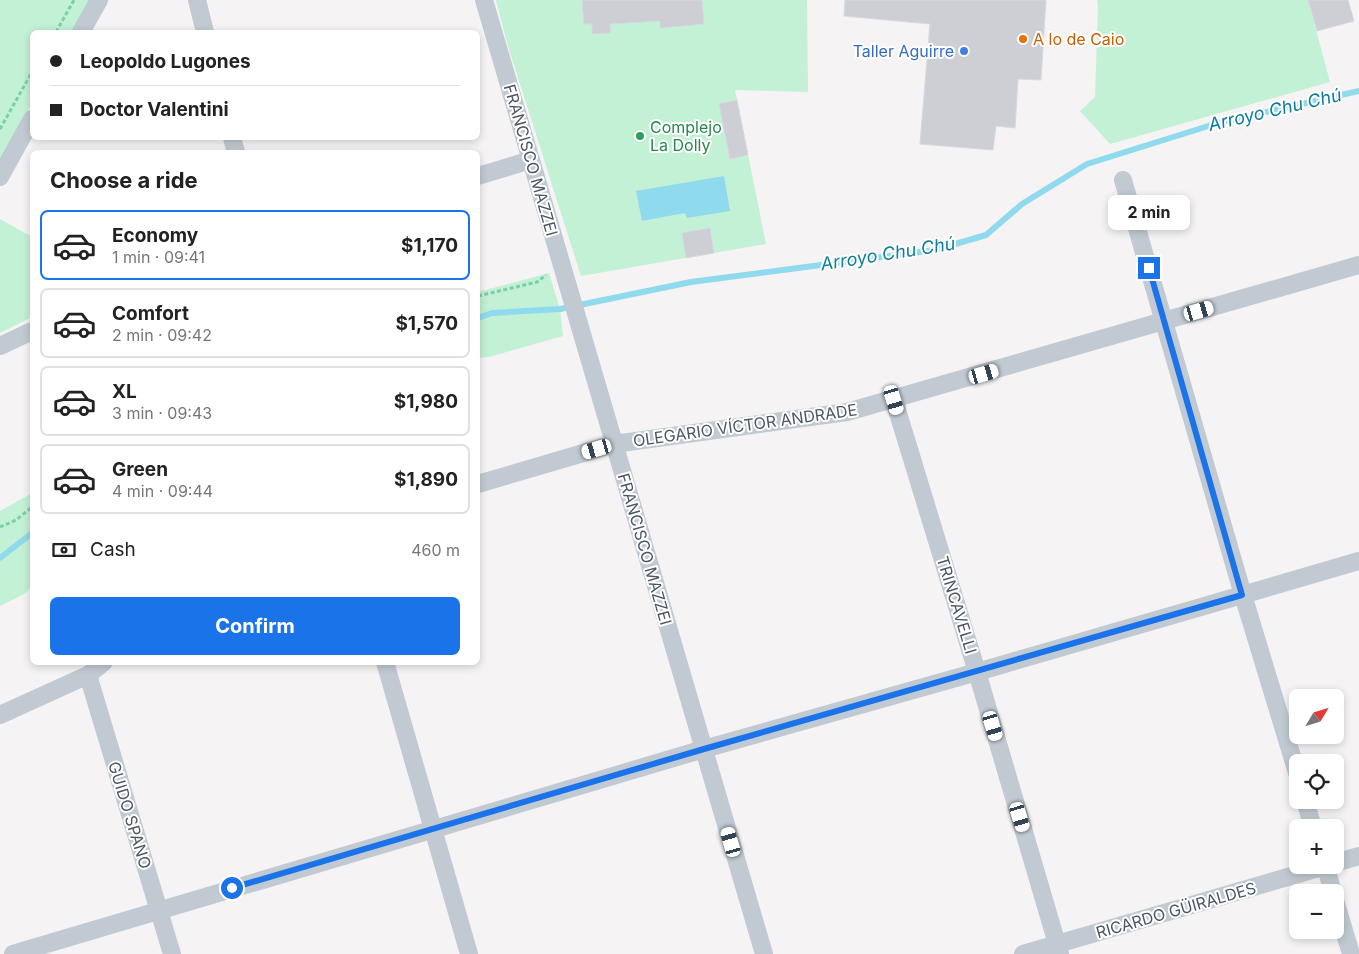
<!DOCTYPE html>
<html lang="en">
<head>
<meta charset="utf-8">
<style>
  :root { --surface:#fff; --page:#f2f2f2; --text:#222; --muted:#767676; --line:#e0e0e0; --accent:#1a73e8 }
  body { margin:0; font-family:Inter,sans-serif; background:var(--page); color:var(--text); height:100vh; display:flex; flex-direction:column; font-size:19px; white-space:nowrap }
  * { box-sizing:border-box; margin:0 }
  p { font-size:16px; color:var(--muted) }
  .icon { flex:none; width:28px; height:28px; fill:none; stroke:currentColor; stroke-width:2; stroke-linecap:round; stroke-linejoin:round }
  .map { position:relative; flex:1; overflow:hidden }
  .side { position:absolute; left:30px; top:150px; width:450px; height:515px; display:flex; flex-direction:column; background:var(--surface); border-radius:8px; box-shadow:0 2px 8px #0003 }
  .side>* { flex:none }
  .banner { position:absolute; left:30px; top:30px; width:450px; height:110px; border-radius:8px; box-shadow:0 2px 8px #0003; display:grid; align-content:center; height:110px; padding:0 20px; background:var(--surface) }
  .needle { width:32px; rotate:52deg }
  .fabs { position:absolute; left:1289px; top:689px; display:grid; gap:10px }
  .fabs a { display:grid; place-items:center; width:55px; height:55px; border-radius:8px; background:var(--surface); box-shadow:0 2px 8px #0003; font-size:25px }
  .end { position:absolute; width:22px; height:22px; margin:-11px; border:6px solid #1a73e8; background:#fff; box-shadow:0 0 0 2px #fff }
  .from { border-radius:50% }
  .bubble { position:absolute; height:35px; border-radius:8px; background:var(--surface); box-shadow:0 2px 8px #0003; font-size:16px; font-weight:700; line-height:35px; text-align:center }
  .car { position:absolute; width:15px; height:30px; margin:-15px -8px; border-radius:6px; box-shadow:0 0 4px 1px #0007; background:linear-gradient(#fff 24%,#345 0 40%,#fff 0 76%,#345 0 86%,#fff 0) }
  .banner b { display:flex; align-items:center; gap:18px; height:48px; font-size:19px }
  .banner b+b { border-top:1px solid var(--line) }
  .banner i { width:12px; height:12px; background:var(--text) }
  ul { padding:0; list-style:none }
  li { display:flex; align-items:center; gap:15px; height:70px; margin:0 10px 8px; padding:0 10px; border:2px solid var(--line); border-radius:8px }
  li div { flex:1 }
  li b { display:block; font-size:19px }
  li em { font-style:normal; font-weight:700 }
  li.current { border-color:var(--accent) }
  li>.icon { width:45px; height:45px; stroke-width:1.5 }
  h2 { padding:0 20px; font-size:22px; line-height:60px }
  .pay { display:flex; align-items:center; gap:12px; height:55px; padding:0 20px; font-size:19px }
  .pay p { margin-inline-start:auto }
  .button { display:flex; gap:10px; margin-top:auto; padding:10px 20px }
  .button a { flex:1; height:58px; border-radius:8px; background:var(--accent); color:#fff; font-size:20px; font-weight:700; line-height:58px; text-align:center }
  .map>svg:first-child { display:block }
  .green { fill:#c3f1d5 }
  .water { fill:#90daee }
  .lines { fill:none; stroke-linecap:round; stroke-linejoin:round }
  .stream { stroke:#90daee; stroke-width:6 }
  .building { fill:#cdcfd5; stroke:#d7d9de }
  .path { stroke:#7ad0a6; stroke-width:3; stroke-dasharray:4 2.5; stroke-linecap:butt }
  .street { stroke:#c1cad2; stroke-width:18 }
  .route { stroke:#1a73e8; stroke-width:6 }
  .food-dot { fill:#e8710a; stroke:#fff; stroke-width:2 }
  .shop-dot { fill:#3f7fe0; stroke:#fff; stroke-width:2 }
  .leisure-dot { fill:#2e9e5b; stroke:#fff; stroke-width:2 }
  .labels { text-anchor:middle; stroke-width:4; stroke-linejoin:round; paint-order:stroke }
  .food-label { font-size:16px; fill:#c56008; stroke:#fff; text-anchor:start }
  .shop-label { font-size:16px; fill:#366cbe; stroke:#fff; text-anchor:end }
  .leisure-label { font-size:16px; fill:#27864d; stroke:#fff; text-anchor:start }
  .street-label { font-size:16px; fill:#4a5661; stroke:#fff }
  .water-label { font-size:18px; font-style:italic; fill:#0c7c9b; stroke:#fff }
</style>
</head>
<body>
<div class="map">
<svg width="1359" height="954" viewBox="0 0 1359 954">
  <rect width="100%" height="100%" fill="#f5f3f3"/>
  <g class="green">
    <polygon points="0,0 91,0 72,32 32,32 32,103 0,160"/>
    <polygon points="496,0 807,0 808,92 735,90 766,244 581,276 507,43"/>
    <polygon points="1097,0 1308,0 1330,82 1110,144 1080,111 1095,97 1098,6"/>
    <polygon points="0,219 32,237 32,317 0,333"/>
    <polygon points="549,273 560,309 563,336 489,357 478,358 478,292"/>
    <polygon points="32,493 32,586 26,593 0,606 0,511"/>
  </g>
  <polygon class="water" points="724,176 730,211 687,218 685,213 642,221 636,191"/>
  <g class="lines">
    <g class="stream">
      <polyline points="478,318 492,313 560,309 691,282 935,250 986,235 1022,204 1087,164 1218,123 1359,91"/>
      <polyline points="0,558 32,533"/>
    </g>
  </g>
  <g class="building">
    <polygon points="582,0 702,0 704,24 660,28 660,21 610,24 611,33 592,34 592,24 584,24"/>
    <polygon points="845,0 1046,0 1041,80 1018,79 1015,128 996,126 993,150 920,144 930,24 844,16"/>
    <polygon points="1308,0 1348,0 1354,21 1317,31"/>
    <polygon points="737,100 748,155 730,159 719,104"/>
    <polygon points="710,228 714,253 686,258 682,233"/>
  </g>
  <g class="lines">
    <g class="path">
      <polyline points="56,32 74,0"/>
      <polyline points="0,129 32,72"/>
      <polyline points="478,296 537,282 546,275"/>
      <polyline points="0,527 16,520 32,507"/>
    </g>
    <g class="street">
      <polyline points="197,0 205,32"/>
      <polyline points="484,0 764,954"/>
      <polyline points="81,32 99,0"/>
      <polyline points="232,138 236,152"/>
      <polyline points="478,176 531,160"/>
      <polyline points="0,177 32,119"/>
      <polyline points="1123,180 1243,595 1298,776"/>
      <polyline points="0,346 32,331"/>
      <polyline points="894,400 977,672 1060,954"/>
      <polyline points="478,484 614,444 847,412 1359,265"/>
      <polyline points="385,662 469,954"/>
      <polyline points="88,675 172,954"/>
      <polyline points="0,715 88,675 104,662"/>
      <polyline points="1305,800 1313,828"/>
      <polyline points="1335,863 1359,856"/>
      <polyline points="1325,865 1333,892"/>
      <polyline points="1335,900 1351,954"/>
      <polyline points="13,954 704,749 977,672 1359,561"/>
      <polyline points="1023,954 1329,865"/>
    </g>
  </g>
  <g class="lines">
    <polyline class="route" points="232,888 704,749 1242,595 1149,268"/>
  </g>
  <circle class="food-dot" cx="1023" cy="39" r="5"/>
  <circle class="shop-dot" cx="964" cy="51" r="5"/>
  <circle class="leisure-dot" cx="640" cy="136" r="5"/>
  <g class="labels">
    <g class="food-label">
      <text x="1033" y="45">A lo de Caio</text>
    </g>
    <g class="shop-label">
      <text x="954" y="57">Taller Aguirre</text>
    </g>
    <g class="leisure-label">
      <text x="650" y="133">Complejo<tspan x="650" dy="18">La Dolly</tspan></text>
    </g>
    <g class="street-label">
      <text transform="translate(531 160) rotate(74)" y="6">FRANCISCO MAZZEI</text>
      <text transform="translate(745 425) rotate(-8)" y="6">OLEGARIO VÍCTOR ANDRADE</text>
      <text transform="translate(645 549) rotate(74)" y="6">FRANCISCO MAZZEI</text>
      <text transform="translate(957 605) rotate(73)" y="6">TRINCAVELLI</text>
      <text transform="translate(130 815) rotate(73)" y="6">GUIDO SPANO</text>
      <text transform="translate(1176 910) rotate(-16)" y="6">RICARDO GÜIRALDES</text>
    </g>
    <g class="water-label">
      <text transform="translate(1275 110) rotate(-13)" y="6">Arroyo Chu Chú</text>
      <text transform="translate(888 254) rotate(-9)" y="6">Arroyo Chu Chú</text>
    </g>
  </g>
</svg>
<div class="fabs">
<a><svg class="needle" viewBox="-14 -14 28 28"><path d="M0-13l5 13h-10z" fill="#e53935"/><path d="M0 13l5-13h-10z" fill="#767676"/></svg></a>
<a><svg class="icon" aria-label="locate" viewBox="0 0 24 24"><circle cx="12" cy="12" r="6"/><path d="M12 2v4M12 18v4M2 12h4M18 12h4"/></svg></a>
<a>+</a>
<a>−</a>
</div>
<i class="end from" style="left:232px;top:888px"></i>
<i class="end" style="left:1149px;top:268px"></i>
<div class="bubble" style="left:1108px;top:195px;width:82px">2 min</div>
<i class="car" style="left:1199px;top:311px;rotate:74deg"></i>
<i class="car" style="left:984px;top:374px;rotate:74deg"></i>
<i class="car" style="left:894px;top:400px;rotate:163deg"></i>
<i class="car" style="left:597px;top:449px;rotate:254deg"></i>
<i class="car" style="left:993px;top:726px;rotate:163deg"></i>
<i class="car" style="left:1020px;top:817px;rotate:163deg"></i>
<i class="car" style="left:731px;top:842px;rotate:344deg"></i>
<div class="banner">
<b><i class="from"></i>Leopoldo Lugones</b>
<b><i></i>Doctor Valentini</b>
</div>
<section class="side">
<h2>Choose a ride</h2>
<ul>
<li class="current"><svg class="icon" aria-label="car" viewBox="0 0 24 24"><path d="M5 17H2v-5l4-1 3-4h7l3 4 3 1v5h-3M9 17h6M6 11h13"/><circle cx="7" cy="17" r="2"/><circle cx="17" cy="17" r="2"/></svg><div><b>Economy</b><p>1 min · 09:41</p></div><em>$1,170</em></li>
<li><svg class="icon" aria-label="car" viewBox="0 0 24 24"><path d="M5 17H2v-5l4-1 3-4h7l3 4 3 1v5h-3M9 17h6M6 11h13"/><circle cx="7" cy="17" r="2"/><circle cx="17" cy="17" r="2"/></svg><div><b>Comfort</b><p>2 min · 09:42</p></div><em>$1,570</em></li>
<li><svg class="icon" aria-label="car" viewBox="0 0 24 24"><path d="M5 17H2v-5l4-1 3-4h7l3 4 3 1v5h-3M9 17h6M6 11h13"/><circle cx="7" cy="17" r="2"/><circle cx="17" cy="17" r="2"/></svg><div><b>XL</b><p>3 min · 09:43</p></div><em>$1,980</em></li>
<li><svg class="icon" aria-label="car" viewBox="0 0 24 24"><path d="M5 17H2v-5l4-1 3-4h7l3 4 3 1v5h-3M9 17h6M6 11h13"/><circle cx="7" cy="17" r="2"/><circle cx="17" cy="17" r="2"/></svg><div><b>Green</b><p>4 min · 09:44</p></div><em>$1,890</em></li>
</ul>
<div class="pay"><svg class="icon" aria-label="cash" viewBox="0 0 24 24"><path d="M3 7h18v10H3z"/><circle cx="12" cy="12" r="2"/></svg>Cash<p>460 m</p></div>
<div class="button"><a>Confirm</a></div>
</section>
</div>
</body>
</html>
